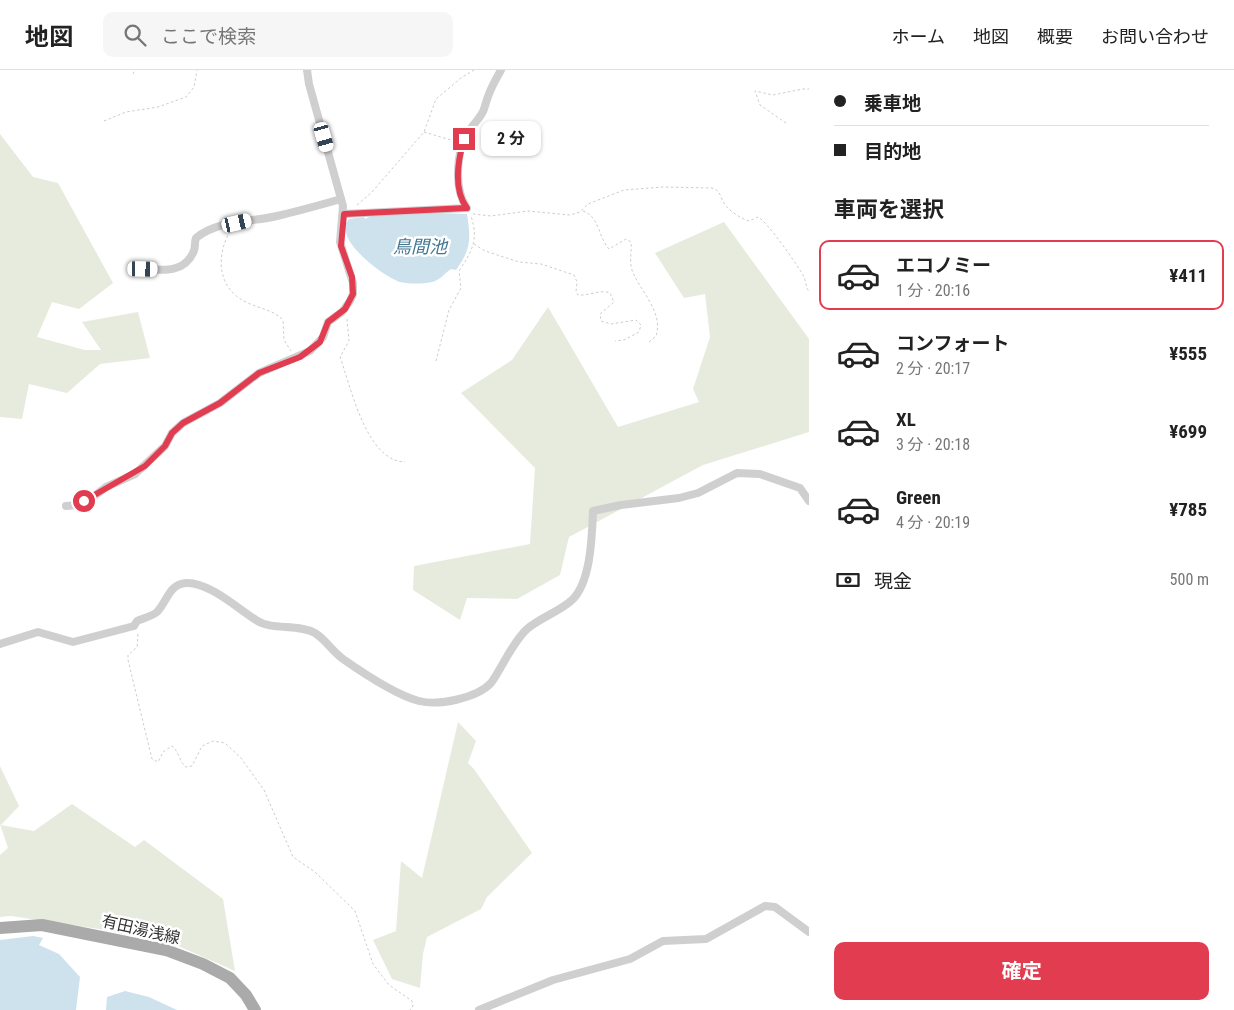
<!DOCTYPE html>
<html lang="ja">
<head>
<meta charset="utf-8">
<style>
  :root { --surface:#fff; --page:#f6f6f6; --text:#222; --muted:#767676; --line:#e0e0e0; --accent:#e13c50 }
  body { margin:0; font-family:"Roboto Condensed","Noto Sans JP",sans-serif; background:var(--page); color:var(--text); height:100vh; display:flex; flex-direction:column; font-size:19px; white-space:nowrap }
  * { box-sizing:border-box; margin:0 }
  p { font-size:16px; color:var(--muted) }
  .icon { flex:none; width:28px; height:28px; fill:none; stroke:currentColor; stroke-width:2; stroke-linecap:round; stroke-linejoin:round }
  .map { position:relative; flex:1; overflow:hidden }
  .panel { display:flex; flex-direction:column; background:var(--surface); width:425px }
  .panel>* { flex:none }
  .hud { display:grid; align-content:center; height:110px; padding:0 25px; background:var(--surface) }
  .end { position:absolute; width:22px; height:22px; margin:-11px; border:6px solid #e13c50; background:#fff; box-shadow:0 0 0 2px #fff }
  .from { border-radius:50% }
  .bubble { position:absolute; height:35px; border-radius:10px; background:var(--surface); box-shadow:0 1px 4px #0004; font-size:16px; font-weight:700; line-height:35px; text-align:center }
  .car { position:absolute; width:15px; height:30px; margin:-15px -8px; border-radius:6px; box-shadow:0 0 4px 1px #0007; background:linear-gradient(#fff 24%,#345 0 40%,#fff 0 76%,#345 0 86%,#fff 0) }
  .hud b { display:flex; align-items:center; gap:18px; height:48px; font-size:19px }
  .hud b+b { border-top:1px solid var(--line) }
  .hud i { width:12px; height:12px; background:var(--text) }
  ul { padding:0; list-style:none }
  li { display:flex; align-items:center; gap:15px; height:70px; margin:0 10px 8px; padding:0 15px; border:2px solid transparent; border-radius:10px }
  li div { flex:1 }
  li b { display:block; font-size:19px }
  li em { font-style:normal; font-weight:700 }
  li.active { border-color:var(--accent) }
  li>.icon { width:45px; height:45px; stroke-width:1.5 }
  h2 { padding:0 25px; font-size:22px; line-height:60px }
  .pay { display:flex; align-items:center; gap:12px; height:55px; padding:0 25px; font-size:19px }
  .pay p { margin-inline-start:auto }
  .action { display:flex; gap:10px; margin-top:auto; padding:10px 25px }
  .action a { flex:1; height:58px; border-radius:10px; background:var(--accent); color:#fff; font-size:20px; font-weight:700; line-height:58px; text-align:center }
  header { display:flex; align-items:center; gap:30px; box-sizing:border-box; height:70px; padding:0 25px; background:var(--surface); border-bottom:1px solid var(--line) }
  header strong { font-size:24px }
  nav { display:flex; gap:28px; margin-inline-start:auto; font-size:18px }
  .search { width:350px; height:45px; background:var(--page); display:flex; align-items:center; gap:12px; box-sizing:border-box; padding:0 18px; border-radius:10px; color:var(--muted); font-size:19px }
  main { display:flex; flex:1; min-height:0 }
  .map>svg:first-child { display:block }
  .green { fill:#e6ebde }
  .water { fill:#cee2ed }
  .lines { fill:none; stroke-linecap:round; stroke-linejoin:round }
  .path { stroke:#ccc; stroke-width:1; stroke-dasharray:2.5 2.5; stroke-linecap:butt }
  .minor { stroke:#cfcfcf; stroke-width:8 }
  .primary { stroke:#aaa; stroke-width:12 }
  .route { stroke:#e13c50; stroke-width:6 }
  .labels { text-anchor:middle; stroke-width:5; stroke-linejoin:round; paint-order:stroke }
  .street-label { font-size:16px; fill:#323232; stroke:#fff }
  .water-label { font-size:18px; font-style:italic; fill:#417793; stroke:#fff }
</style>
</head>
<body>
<header>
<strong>地図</strong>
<div class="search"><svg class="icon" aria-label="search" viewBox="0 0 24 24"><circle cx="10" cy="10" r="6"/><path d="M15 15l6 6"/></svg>ここで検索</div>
<nav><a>ホーム</a><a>地図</a><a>概要</a><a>お問い合わせ</a></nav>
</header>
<main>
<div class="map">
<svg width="809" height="940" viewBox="0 0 809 940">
  <rect width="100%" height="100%" fill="#fff"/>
  <g class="green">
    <polygon points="0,64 33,107 58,113 113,213 79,239 52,232 37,267 85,280 101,280 82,252 138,242 150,288 100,294 67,323 29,314 22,349 0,347"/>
    <polygon points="724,152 809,269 809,362 703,395 569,467 560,505 517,529 467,528 460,550 413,520 414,496 530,474 535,398 461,323 512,290 548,237 618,357 699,332 693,319 710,267 705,224 684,228 655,183"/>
    <polygon points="458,652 476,671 468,693 474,699 532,783 487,827 481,839 427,867 423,884 420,918 392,909 373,870 396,861 401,791 422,808"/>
    <polygon points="0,696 19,736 1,755 34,761 72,734 135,777 144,770 223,829 235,901 176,875 99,859 11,846 0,847 0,785 8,778 0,754"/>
  </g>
  <g class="water">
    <path d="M437,143L467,144C471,170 471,179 456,200L451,199C445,203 439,211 432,212C422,214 410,214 400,212C384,207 331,168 349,149L364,147L365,149L371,146Z"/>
    <polygon points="33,866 43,868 39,875 59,884 80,907 76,940 0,940 0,870"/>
    <polygon points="125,921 149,927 177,940 106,940 107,927"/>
  </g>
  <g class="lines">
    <g class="path">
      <polyline points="133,4 135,0"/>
      <polyline points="104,51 126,42 158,37 186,27 194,17 197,0"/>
      <polyline points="786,53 760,35 755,21 773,25 803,19 809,19"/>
      <polyline points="424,62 454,71"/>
      <polyline points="357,135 372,122 424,62 436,29 461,8 474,0"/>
      <path d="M583,141C600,147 598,167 609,179L626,169L631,172C632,181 629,190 632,200C639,220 664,242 656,266L649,272"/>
      <path d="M473,144L491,146L528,141L570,145L580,142L588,134L624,120L663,117L712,118C722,121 720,129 726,136C731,142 742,149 749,151L758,147C766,150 799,197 804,207C806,212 806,217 809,222"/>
      <path d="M230,161C215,188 218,220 248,233C261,239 273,240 283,250L284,270L291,281"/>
      <path d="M474,174L485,181L519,192L541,194L574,205L577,212L576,222L578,225C589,226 601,219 610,223L614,232L600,244L601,251L611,254L636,250L641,255L639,262L624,270L615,271"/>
      <path d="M347,249L349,271L340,287C351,317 366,391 405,392"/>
      <path d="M436,291L449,240L461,218L459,201C472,181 479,170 471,146"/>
      <path d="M138,564L137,577L128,585V590L152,689L158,692L163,682L172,676C179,681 179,692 186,697L192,696L202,676L213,671L225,673L241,688L264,720L293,787L315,802L355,841L373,894L389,915L412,931L413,936L410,940"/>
    </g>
    <g class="minor">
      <path d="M344,144L467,138C454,120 456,83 467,64C471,56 482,47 484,39C489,22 492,16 501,0"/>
      <path d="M143,199C161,200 183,204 193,183C196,178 194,173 196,168C218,150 252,152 277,146C299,141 320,135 341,129"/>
      <polyline points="66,436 77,435 93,427 106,417 135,404 165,376 172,363 183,353 220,333 259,303 310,281 323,267 328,252 342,242 350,231 353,224 353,213 340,172 343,136 309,14 307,0"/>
      <path d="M0,574L38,562L73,572L134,556L137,551C143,548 153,546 157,542C167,532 169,514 186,513C209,512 237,538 256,550C272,561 297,553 315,563C325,569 333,582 343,589C363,603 396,625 419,631C439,636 477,628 491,613C503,596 512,573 527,559C541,547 559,542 572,530C591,512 592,466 593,441L621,435L679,428L698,423L737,403L760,404L800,418L809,431"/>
      <polyline points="479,940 553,910 630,889 663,871 706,869 765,836 775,837 809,862"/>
    </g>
    <polyline class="primary" points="0,858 42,855 166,880 203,894 230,908 246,925 255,940"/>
  </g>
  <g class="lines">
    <path class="route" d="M84,431L145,396L165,376L172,363L183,353L220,333L259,303L300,287L320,272L328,252L345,239L353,224L352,207L341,176L344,144L467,138C453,120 458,90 464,69"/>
  </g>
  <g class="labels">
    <g class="street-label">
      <text transform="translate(141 859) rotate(13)" y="6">有田湯浅線</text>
    </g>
    <g class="water-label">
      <text x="420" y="183">鳥間池</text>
    </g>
  </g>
</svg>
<i class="end from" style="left:84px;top:431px"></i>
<i class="end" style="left:464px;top:69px"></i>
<div class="bubble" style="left:481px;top:51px;width:60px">2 分</div>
<i class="car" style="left:324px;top:67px;rotate:164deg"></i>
<i class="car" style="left:237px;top:153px;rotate:77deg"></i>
<i class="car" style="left:143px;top:199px;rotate:91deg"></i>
</div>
<section class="panel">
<div class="hud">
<b><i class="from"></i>乗車地</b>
<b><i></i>目的地</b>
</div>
<h2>車両を選択</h2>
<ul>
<li class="active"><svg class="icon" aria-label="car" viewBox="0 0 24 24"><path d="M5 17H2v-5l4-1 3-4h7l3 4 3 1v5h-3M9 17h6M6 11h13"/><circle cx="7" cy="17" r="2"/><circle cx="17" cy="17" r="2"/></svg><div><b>エコノミー</b><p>1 分 · 20:16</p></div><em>¥411</em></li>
<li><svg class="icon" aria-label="car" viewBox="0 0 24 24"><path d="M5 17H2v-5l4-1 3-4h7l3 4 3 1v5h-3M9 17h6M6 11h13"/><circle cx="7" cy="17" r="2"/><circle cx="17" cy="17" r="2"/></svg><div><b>コンフォート</b><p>2 分 · 20:17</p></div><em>¥555</em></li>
<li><svg class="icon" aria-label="car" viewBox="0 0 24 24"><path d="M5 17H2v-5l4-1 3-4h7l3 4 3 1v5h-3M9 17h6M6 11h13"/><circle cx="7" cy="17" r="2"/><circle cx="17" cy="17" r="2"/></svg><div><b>XL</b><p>3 分 · 20:18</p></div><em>¥699</em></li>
<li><svg class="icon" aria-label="car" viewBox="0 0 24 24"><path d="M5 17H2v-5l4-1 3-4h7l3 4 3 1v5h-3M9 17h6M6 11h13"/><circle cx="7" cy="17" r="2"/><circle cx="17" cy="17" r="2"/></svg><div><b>Green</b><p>4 分 · 20:19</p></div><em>¥785</em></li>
</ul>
<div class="pay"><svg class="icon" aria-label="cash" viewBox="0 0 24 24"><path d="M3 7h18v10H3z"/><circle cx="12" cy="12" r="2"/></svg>現金<p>500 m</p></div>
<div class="action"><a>確定</a></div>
</section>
</main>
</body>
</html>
